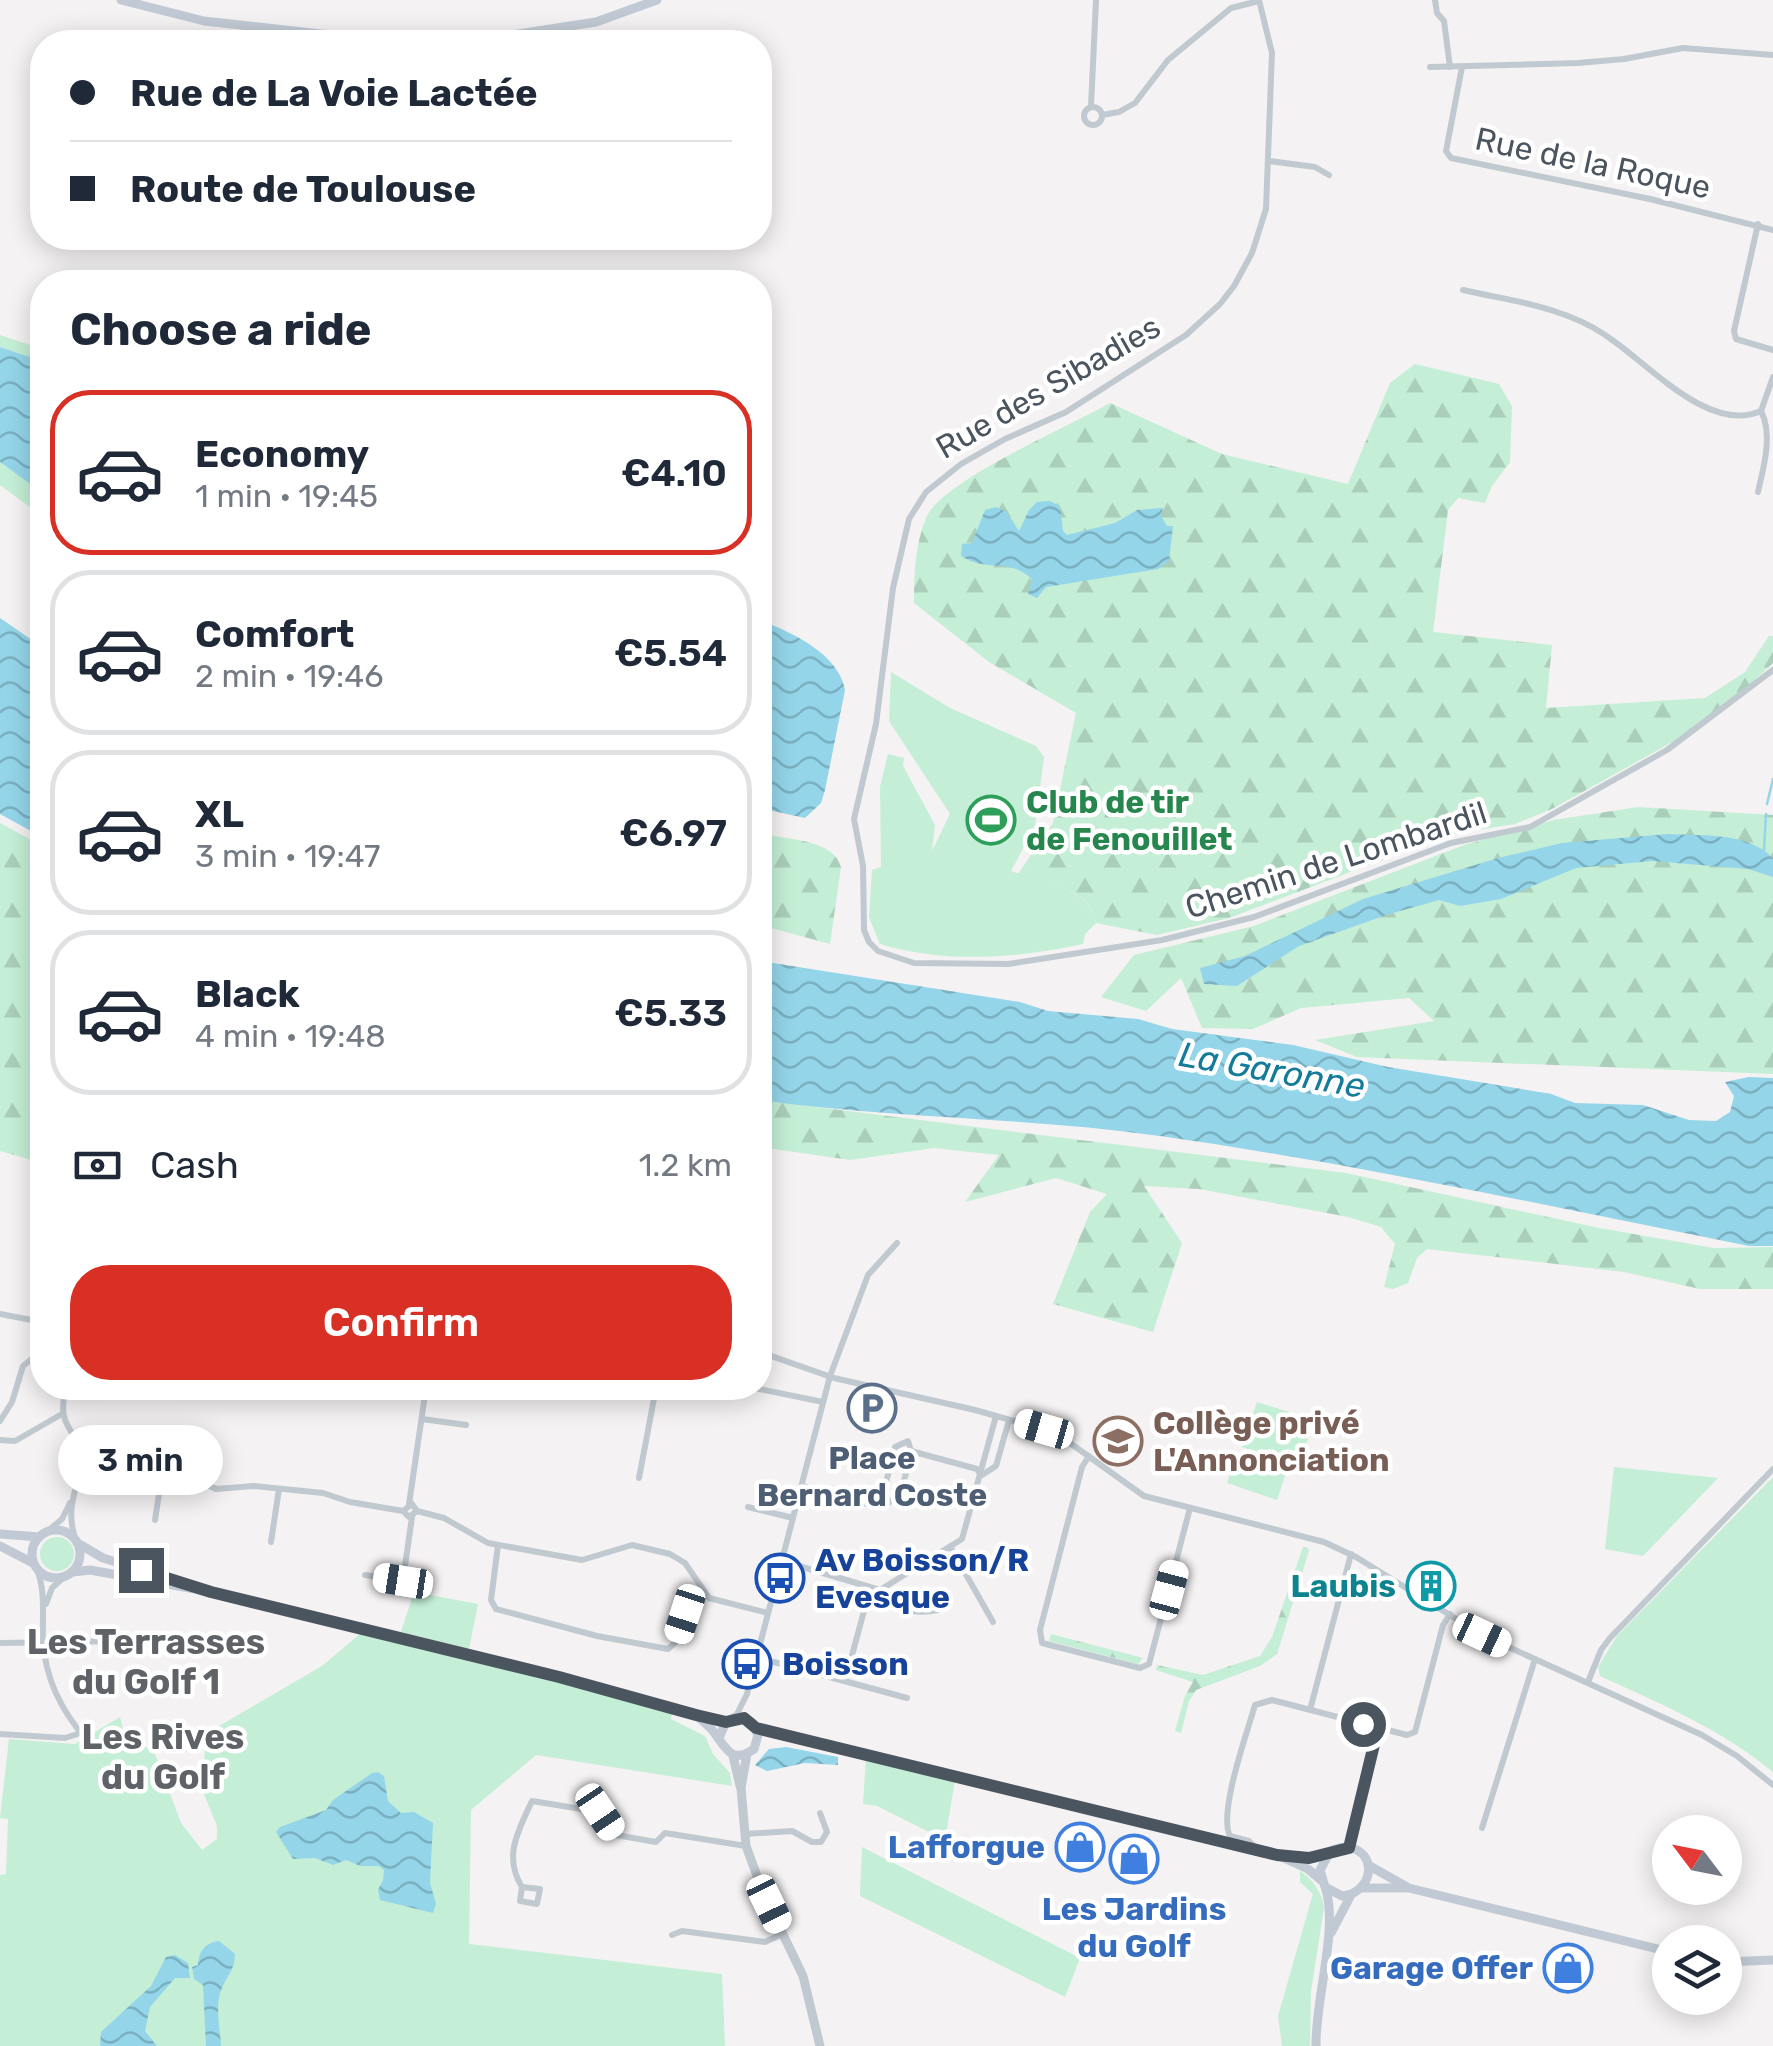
<!DOCTYPE html>
<html lang="en">
<head>
<meta charset="utf-8">
<style>
  :root { --surface:#fff; --page:#f2f2f3; --text:#1f2937; --muted:#747a83; --line:#e0e1e3; --accent:#d93025 }
  body { margin:0; font-family:Rubik,sans-serif; background:var(--page); color:var(--text); height:100vh; display:flex; flex-direction:column; font-size:38px; white-space:nowrap }
  * { box-sizing:border-box; margin:0 }
  p { font-size:32px; color:var(--muted) }
  .icon { flex:none; width:55px; height:55px; fill:none; stroke:currentColor; stroke-width:2; stroke-linecap:round; stroke-linejoin:round }
  .map { position:relative; flex:1; overflow:hidden }
  .sheet { position:absolute; left:30px; top:270px; width:742px; height:1130px; display:flex; flex-direction:column; background:var(--surface); border-radius:40px; box-shadow:0 5px 25px #0003 }
  .sheet>* { flex:none }
  .hud { position:absolute; left:30px; top:30px; width:742px; height:220px; border-radius:40px; box-shadow:0 5px 25px #0003; display:grid; align-content:center; height:220px; padding:0 40px; background:var(--surface) }
  .needle { width:65px; rotate:302deg }
  .tools { position:absolute; left:1652px; top:1815px; display:grid; gap:20px }
  .tools a { display:grid; place-items:center; width:90px; height:90px; border-radius:50%; background:var(--surface); box-shadow:0 5px 25px #0003; font-size:50px }
  .end { position:absolute; width:45px; height:45px; margin:-22px; border:12px solid #4b555f; background:#fff; box-shadow:0 0 0 5px #fff }
  .from { border-radius:50% }
  .bubble { position:absolute; height:70px; border-radius:35px; background:var(--surface); box-shadow:0 5px 25px #0003; font-size:32px; font-weight:600; line-height:70px; text-align:center }
  .car { position:absolute; width:30px; height:60px; margin:-30px -15px; border-radius:12px; box-shadow:0 0 8px 2px #0007; background:linear-gradient(#fff 24%,#345 0 40%,#fff 0 76%,#345 0 86%,#fff 0) }
  .hud b { display:flex; align-items:center; gap:35px; height:95px; font-size:38px }
  .hud b+b { border-top:2px solid var(--line) }
  .hud i { width:25px; height:25px; background:var(--text) }
  ul { padding:0; list-style:none }
  li { display:flex; align-items:center; gap:30px; height:165px; margin:0 20px 15px; padding:0 20px; border:5px solid var(--line); border-radius:40px }
  li div { flex:1 }
  li b { display:block; font-size:38px }
  li em { font-style:normal; font-weight:600 }
  li.selected { border-color:var(--accent) }
  li>.icon { width:90px; height:90px; stroke-width:1.5 }
  h2 { padding:0 40px; font-size:45px; line-height:120px }
  .pay { display:flex; align-items:center; gap:25px; height:110px; padding:0 40px; font-size:38px }
  .pay p { margin-inline-start:auto }
  .primary-button { display:flex; gap:20px; margin-top:auto; padding:20px 40px }
  .primary-button a { flex:1; height:115px; border-radius:40px; background:var(--accent); color:#fff; font-size:40px; font-weight:600; line-height:115px; text-align:center }
  .map>svg:first-child { display:block }
  .green { fill:#c4eed5 }
  .forest { fill:url(#forest-firs) }
  .water { fill:url(#water-waves) }
  .lines { fill:none; stroke-linecap:round; stroke-linejoin:round }
  .stream { stroke:#94d5e9; stroke-width:2.5 }
  .minor { stroke:#c1c9d0; stroke-width:6 }
  .tertiary { stroke:#c1c9d0; stroke-width:9 }
  .secondary { stroke:#c1cad4; stroke-width:9 }
  .route { stroke:#4b555f; stroke-width:12 }
  .labels { text-anchor:middle; stroke-width:9; stroke-linejoin:round; paint-order:stroke }
  .street-label { font-size:32px; fill:#4b555f; stroke:#fff }
  .leisure-label { font-size:32px; font-weight:bold; fill:#27864d; stroke:#fff; text-anchor:start }
  .education-label { font-size:32px; font-weight:bold; fill:#785e54; stroke:#fff; text-anchor:start }
  .service-label { font-size:32px; font-weight:bold; fill:#4e5e75; stroke:#fff }
  .transit-label { font-size:32px; font-weight:bold; fill:#164399; stroke:#fff; text-anchor:start }
  .culture-label { font-size:32px; font-weight:bold; fill:#0d838f; stroke:#fff; text-anchor:end }
  .shop-label { font-size:32px; font-weight:bold; fill:#366cbe; stroke:#fff; text-anchor:end }
  .water-label { font-size:35px; font-style:italic; fill:#147b9a; stroke:#fff }
  .neighbourhood-label { font-size:35px; font-weight:bold; fill:#5f6267; stroke:#fff }
</style>
</head>
<body>
<div class="map">
<svg width="1773" height="2046" viewBox="0 0 1773 2046">
  <defs>
    <pattern id="forest-firs" width="22" height="20" patternUnits="userSpaceOnUse" patternTransform="scale(2.5)"><rect width="22" height="20" fill="#c4eed5"/><path d="M5 1l3.5 6h-7zM16 11l3.5 6h-7z" fill="#aaceb9"/></pattern>
    <pattern id="water-waves" width="16" height="10" patternUnits="userSpaceOnUse" patternTransform="scale(2.5)"><rect width="16" height="10" fill="#94d5e9"/><path d="M0 5q4-4 8 0t8 0" fill="none" stroke="#7bb0c0"/></pattern>
  </defs>
  <rect width="100%" height="100%" fill="#f4f2f2"/>
  <g class="green">
    <polygon points="370,30 436,30 437,38 365,35"/>
    <polygon points="0,335 42,349 42,361 0,347"/>
    <polygon points="0,462 42,493 42,516 0,485"/>
    <path d="M891,672L950,708L1036,746L1044,757L1035,826L1011,871C1040,881 1091,887 1096,923L1085,934L1083,944C1018,958 945,964 880,944L869,917L872,870L881,867L880,787L888,754L904,758L903,766L935,825L932,851L950,814L889,721Z"/>
    <polygon points="1257,1402 1314,1420 1299,1466 1242,1447"/>
    <polygon points="1236,1456 1286,1473 1277,1500 1227,1483"/>
    <polygon points="1614,1467 1718,1478 1643,1556 1605,1549"/>
    <path d="M1773,1477V1772C1721,1729 1661,1704 1600,1676L1598,1667L1617,1636Z"/>
    <circle cx="57" cy="1554" r="17"/>
    <polygon points="414,1592 478,1604 469,1649 401,1632"/>
    <polygon points="361,1633 662,1707 672,1714 671,1719 705,1736 713,1754 730,1773 732,1786 536,1755 471,1810 469,1944 722,1974 725,2046 0,2046 0,1875 6,1874 8,1819 0,1818 9,1739 75,1744 120,1717 123,1730 155,1754 181,1823 202,1850 217,1839 217,1826 201,1787 207,1733 322,1666"/>
    <polygon points="866,1758 955,1780 945,1840 877,1806 863,1804"/>
    <polygon points="862,1847 1080,1958 1065,1997 860,1896"/>
    <path d="M1300,1871C1313,1879 1322,1893 1324,1908L1311,1991L1310,2046H1282L1278,2016L1313,1894L1300,1882Z"/>
  </g>
  <g class="forest">
    <path d="M1415,364L1499,384L1512,406L1510,462L1492,486L1485,503L1458,498L1448,510L1433,632L1552,645L1546,708L1705,698L1745,672L1769,636H1773V663L1745,689L1674,741L1552,809L1515,824L1450,834L1229,918L1157,935L1096,923C1091,888 1046,883 1018,874L1053,823L1076,713L989,662L914,603C914,574 915,545 926,518C942,480 1071,426 1110,403L1222,454L1348,484L1390,383Z"/>
    <polygon points="1638,807 1773,815 1773,1074 1357,1057 1315,1040 1434,1021 1409,998 1301,1008 1253,1029 1202,1028 1181,978 1146,1011 1101,997 1134,955 1254,926 1464,845 1554,820"/>
    <polygon points="0,823 42,846 42,1163 0,1151"/>
    <path d="M760,833C784,840 833,838 841,867L830,944L760,925Z"/>
    <polygon points="760,1100 1346,1173 1599,1228 1714,1248 1773,1247 1773,1289 1700,1289 1624,1272 1427,1249 1417,1258 1408,1283 1393,1289 1384,1287 1395,1244 1381,1227 1348,1217 1199,1189 1144,1186 1182,1243 1153,1332 1053,1304 1090,1212 1107,1194 1056,1178 965,1202 999,1155 934,1148 850,1160 760,1147"/>
    <polygon points="1303,1547 1307,1547 1309,1551 1277,1654 1260,1666 1196,1690 1189,1701 1181,1733 1175,1731 1185,1696 1193,1682 1156,1670 1157,1665 1203,1675 1260,1656 1272,1637"/>
    <polygon points="1051,1634 1143,1658 1138,1664 1049,1641"/>
  </g>
  <g class="water">
    <polygon points="0,347 42,361 42,493 0,462"/>
    <path d="M1050,501L1060,506L1063,531L1067,535L1115,523L1137,510L1163,508L1161,516L1167,526H1173L1169,561L1158,569L1046,587L1037,598L1028,594L1032,579C1005,556 991,574 961,556L962,544L972,543L985,510L996,507L1007,512L1019,531L1029,510L1037,502Z"/>
    <polygon points="0,618 42,647 42,837 0,814"/>
    <path d="M760,620C792,633 838,653 845,690L825,790L821,803L805,818L760,808Z"/>
    <path d="M1668,834C1703,836 1747,832 1773,858V877L1748,869L1652,861L1576,868L1501,899L1460,906L1439,900L1386,915L1299,946L1237,986L1204,984L1200,968L1245,956L1363,899L1498,858L1562,843Z"/>
    <path d="M760,961L1020,1002L1048,1011L1138,1019L1172,1029L1293,1045L1388,1067L1551,1094L1575,1103L1643,1105L1689,1120L1716,1121L1730,1112L1734,1096L1725,1082L1749,1077L1773,1078V1246H1749C1553,1207 1357,1164 1160,1136C1027,1117 892,1119 760,1100Z"/>
    <polygon points="786,1747 838,1757 838,1765 805,1763 767,1771 755,1765 769,1749"/>
    <polygon points="372,1773 378,1772 384,1776 388,1801 401,1813 414,1812 433,1823 430,1883 436,1904 433,1913 380,1900 378,1890 383,1880 384,1870 379,1866 360,1866 346,1860 333,1865 315,1858 293,1859 276,1832 280,1827 326,1810 333,1800"/>
    <path d="M219,1941L235,1954C235,1970 226,1977 221,1990C215,2005 220,2029 221,2046H206L203,1985L194,1979L192,1967L198,1965C199,1952 204,1943 219,1941Z"/>
    <polygon points="175,1955 188,1963 190,1978 175,1978 150,2007 145,2031 157,2046 100,2046 101,2032 151,1986 166,1957"/>
  </g>
  <g class="lines">
    <g class="stream">
      <polyline points="1767,804 1773,779"/>
      <polyline points="1764,850 1766,814"/>
    </g>
    <g class="minor">
      <polyline points="1259,0 1272,53 1266,209 1252,253 1234,286 1220,304 1186,335 1066,412 1005,439 961,464 926,492 909,519 893,588 876,724 854,819 863,866 864,930 869,942 878,951 914,963 1008,964 1162,940 1254,917 1451,843 1530,827 1667,750 1773,670"/>
      <polyline points="1435,0 1437,13 1444,21 1450,67"/>
      <polyline points="1430,67 1578,63 1624,59 1683,48 1773,55"/>
      <polyline points="1462,67 1446,151 1451,158 1650,199 1773,230"/>
      <polyline points="1091,106 1096,0"/>
      <circle cx="1093" cy="116" r="9"/>
      <polyline points="1102,115 1119,112 1135,103 1168,60 1231,8 1259,1"/>
      <polyline points="1269,161 1315,167 1329,175"/>
      <polyline points="1758,224 1734,331 1736,339 1773,350"/>
      <path d="M1463,290C1497,298 1536,303 1568,316C1584,322 1602,332 1615,342C1653,369 1711,433 1761,411L1773,377"/>
      <path d="M1758,492C1764,466 1773,434 1761,411"/>
      <polyline points="0,1314 42,1322"/>
      <polyline points="37,1321 42,1274"/>
      <polyline points="760,1352 834,1378 975,1410 1056,1433 1144,1496 1324,1542 1356,1557 1482,1635 1702,1735 1737,1756 1773,1785"/>
      <path d="M66,1388C55,1431 79,1427 80,1457C81,1489 64,1501 75,1538"/>
      <polyline points="755,1388 823,1402"/>
      <polyline points="422,1419 466,1425"/>
      <polyline points="0,1421 12,1402 23,1366 33,1358 42,1359"/>
      <polyline points="0,1440 15,1441 62,1414"/>
      <path d="M911,1451C906,1471 905,1496 884,1505V1490L895,1447L908,1441L911,1451L977,1469L981,1475"/>
      <polyline points="1089,1456 1082,1467 1040,1630 1042,1643 1140,1668 1149,1664 1190,1508"/>
      <polyline points="80,1457 199,1481 216,1489 253,1486 323,1493 350,1502 403,1511 409,1517 417,1511 412,1504 403,1511"/>
      <polyline points="982,1475 996,1466 1009,1420"/>
      <polyline points="639,1478 656,1388"/>
      <polyline points="802,1486 878,1507 884,1505"/>
      <polyline points="409,1504 426,1388"/>
      <polyline points="748,1507 793,1518"/>
      <polyline points="417,1511 444,1518 488,1543 582,1560 632,1545 670,1554 685,1563 709,1598 768,1613"/>
      <polyline points="155,1520 162,1474"/>
      <polyline points="48,1531 62,1519 70,1503"/>
      <polyline points="271,1542 279,1489"/>
      <polyline points="498,1545 491,1600 496,1609 597,1636 668,1649 677,1641 685,1614 705,1595"/>
      <polyline points="951,1548 993,1622"/>
      <polyline points="782,1561 880,1590 962,1539 996,1416"/>
      <path d="M37,1569C46,1593 42,1615 43,1640C45,1678 62,1712 87,1740"/>
      <polyline points="365,1575 403,1581"/>
      <polyline points="402,1587 412,1517"/>
      <path d="M870,1590C888,1609 913,1615 938,1610"/>
      <polyline points="46,1604 52,1588 64,1577"/>
      <polyline points="0,1643 126,1641"/>
      <polyline points="774,1662 907,1698"/>
      <polyline points="845,1681 870,1589"/>
      <polyline points="1588,1682 1601,1650 1610,1638 1773,1469"/>
      <polyline points="1310,1710 1351,1554"/>
      <polyline points="736,1716 747,1694 830,1376 868,1275 897,1243"/>
      <polyline points="0,1734 65,1738 81,1733"/>
      <polyline points="1482,1828 1535,1659"/>
      <polyline points="745,1834 792,1831 812,1842 821,1842 827,1832 820,1813"/>
      <path d="M1255,1847L1249,1841L1230,1836C1218,1813 1247,1733 1255,1705L1272,1700L1407,1735L1415,1732L1443,1625L1450,1614"/>
      <polyline points="1349,1847 1378,1728"/>
      <path d="M522,1887L540,1889L537,1904L520,1901L522,1887C503,1857 518,1831 532,1801L600,1812L616,1835L656,1842L665,1833L746,1846"/>
      <polyline points="672,1935 682,1931 765,1942 782,1934"/>
    </g>
    <g class="tertiary">
      <polyline points="747,1754 741,1788 746,1846 764,1895 803,1976 820,2046"/>
      <polyline points="733,1756 740,1786"/>
    </g>
    <g class="secondary">
      <polyline points="121,0 204,21 393,42"/>
      <polyline points="467,42 596,22 657,0"/>
      <circle cx="56" cy="1554" r="24"/>
      <polyline points="0,1534 39,1537"/>
      <polyline points="79,1544 103,1558 175,1580"/>
      <polyline points="0,1546 33,1563"/>
      <polyline points="73,1572 90,1570 211,1592 559,1677 726,1722"/>
      <path d="M698,1717C704,1722 712,1728 716,1735C727,1750 733,1764 754,1749L758,1735L752,1722L735,1717L726,1722L719,1738"/>
      <polyline points="756,1727 1277,1855 1308,1869 1321,1880"/>
      <path d="M1282,1855C1292,1856 1303,1858 1313,1857C1327,1855 1338,1844 1352,1848C1380,1857 1370,1894 1342,1896L1325,1887L1320,1870L1330,1852"/>
      <polyline points="1368,1865 1407,1887"/>
      <polyline points="1363,1888 1409,1888 1670,1952"/>
      <polyline points="1331,1933 1351,1895"/>
      <polyline points="1725,1962 1773,1960"/>
      <path d="M1316,2046C1315,2000 1338,1931 1326,1890"/>
    </g>
  </g>
  <g class="lines">
    <polyline class="route" points="141,1570 211,1592 559,1677 696,1715 726,1722 744,1718 756,1728 1277,1855 1309,1858 1349,1848 1378,1728 1363,1724"/>
  </g>
  <defs>
    <g id="stadium-ring" transform="scale(2.5)"><circle r="9.5" fill="#fff" stroke="#2e9e5b" stroke-width="1.5"/><path d="M0-5a6.5 5 0 1 0 0 10a6.5 5 0 1 0 0-10ZM-3.5-1.8h7v3.6h-7Z" fill="#2e9e5b"/></g>
    <g id="parking-ring" transform="scale(2.5)"><circle r="9.5" fill="#fff" stroke="#5c6f8a" stroke-width="1.5"/><path d="M-3.5-5.5H1a3.5 3.5 0 0 1 0 7H-1V5.5H-3.5ZM-1-3.4V-.6H.8a1.4 1.4 0 0 0 0-2.8Z" fill="#5c6f8a"/></g>
    <g id="school-ring" transform="scale(2.5)"><circle r="9.5" fill="#fff" stroke="#8d6e63" stroke-width="1.5"/><path d="M0-5L7-2L0 1L-7-2ZM-4 1L0 2.5L4 1V4Q0 6-4 4Z" fill="#8d6e63"/></g>
    <g id="bus-ring" transform="scale(2.5)"><circle r="9.5" fill="#fff" stroke="#1a4fb4" stroke-width="1.5"/><path d="M-5-6H5V4H4V6H2V4H-2V6H-4V4H-5ZM-3.5-4V0h7V-4ZM-3.5 1.2v1.5H-2V1.2ZM2 1.2v1.5H3.5V1.2Z" fill="#1a4fb4"/></g>
    <g id="building-ring" transform="scale(2.5)"><circle r="9.5" fill="#fff" stroke="#0f9aa8" stroke-width="1.5"/><path d="M-4-6H4V6H1V3H-1V6H-4ZM-2.5-4.3h1.7v1.8h-1.7ZM.8-4.3h1.7v1.8H.8ZM-2.5-1h1.7V.8h-1.7ZM.8-1h1.7V.8H.8Z" fill="#0f9aa8"/></g>
    <g id="shop-ring" transform="scale(2.5)"><circle r="9.5" fill="#fff" stroke="#3f7fe0" stroke-width="1.5"/><path d="M-5-2.5h2.3a2.7 3.5 0 0 1 5.4 0H5L5.5 6h-11ZM-1.5-2.5h3a1.5 2.3 0 0 0-3 0Z" fill="#3f7fe0"/></g>
  </defs>
  <g fill-rule="evenodd">
    <use href="#stadium-ring" x="991" y="820"/>
    <use href="#parking-ring" x="872" y="1408"/>
    <use href="#school-ring" x="1118" y="1441"/>
    <use href="#bus-ring" x="780" y="1578"/>
    <use href="#building-ring" x="1431" y="1586"/>
    <use href="#bus-ring" x="747" y="1664"/>
    <use href="#shop-ring" x="1080" y="1847"/>
    <use href="#shop-ring" x="1134" y="1859"/>
    <use href="#shop-ring" x="1568" y="1968"/>
  </g>
  <g class="labels">
    <g class="street-label">
      <text transform="translate(1593 163) rotate(12)" y="11">Rue de la Roque</text>
      <text transform="translate(1048 387) rotate(-30)" y="11">Rue des Sibadies</text>
      <text transform="translate(1336 860) rotate(-18)" y="11">Chemin de Lombardil</text>
    </g>
    <g class="leisure-label">
      <text x="1026" y="813">Club de tir<tspan x="1026" dy="37">de Fenouillet</tspan></text>
    </g>
    <g class="education-label">
      <text x="1153" y="1434">Collège privé<tspan x="1153" dy="37">L'Annonciation</tspan></text>
    </g>
    <g class="service-label">
      <text x="872" y="1469">Place<tspan x="872" dy="37">Bernard Coste</tspan></text>
    </g>
    <g class="transit-label">
      <text x="815" y="1571">Av Boisson/R<tspan x="815" dy="37">Evesque</tspan></text>
      <text x="782" y="1675">Boisson</text>
    </g>
    <g class="culture-label">
      <text x="1396" y="1597">Laubis</text>
    </g>
    <g class="shop-label">
      <text x="1045" y="1858">Lafforgue</text>
      <text x="1134" y="1920" text-anchor="middle">Les Jardins<tspan x="1134" dy="37">du Golf</tspan></text>
      <text x="1533" y="1979">Garage Offer</text>
    </g>
    <g class="water-label">
      <text transform="translate(1272 1070) rotate(10)" y="12">La Garonne</text>
    </g>
    <g class="neighbourhood-label">
      <text x="146" y="1654">Les Terrasses<tspan x="146" dy="40">du Golf 1</tspan></text>
      <text x="163" y="1749">Les Rives<tspan x="163" dy="40">du Golf</tspan></text>
    </g>
  </g>
</svg>
<div class="tools">
<a><svg class="needle" viewBox="-14 -14 28 28"><path d="M0-13l5 13h-10z" fill="#e53935"/><path d="M0 13l5-13h-10z" fill="#747a83"/></svg></a>
<a><svg class="icon" aria-label="layers" viewBox="0 0 24 24"><path d="M12 4l9 5-9 5-9-5zM3 14l9 5 9-5"/></svg></a>
</div>
<i class="end from" style="left:1363px;top:1724px"></i>
<i class="end" style="left:141px;top:1570px"></i>
<div class="bubble" style="left:58px;top:1425px;width:165px">3 min</div>
<i class="car" style="left:1044px;top:1429px;rotate:286deg"></i>
<i class="car" style="left:403px;top:1581px;rotate:279deg"></i>
<i class="car" style="left:1169px;top:1590px;rotate:15deg"></i>
<i class="car" style="left:685px;top:1614px;rotate:198deg"></i>
<i class="car" style="left:1482px;top:1635px;rotate:115deg"></i>
<i class="car" style="left:600px;top:1812px;rotate:146deg"></i>
<i class="car" style="left:769px;top:1904px;rotate:154deg"></i>
<div class="hud">
<b><i class="from"></i>Rue de La Voie Lactée</b>
<b><i></i>Route de Toulouse</b>
</div>
<section class="sheet">
<h2>Choose a ride</h2>
<ul>
<li class="selected"><svg class="icon" aria-label="car" viewBox="0 0 24 24"><path d="M5 17H2v-5l4-1 3-4h7l3 4 3 1v5h-3M9 17h6M6 11h13"/><circle cx="7" cy="17" r="2"/><circle cx="17" cy="17" r="2"/></svg><div><b>Economy</b><p>1 min · 19:45</p></div><em>€4.10</em></li>
<li><svg class="icon" aria-label="car" viewBox="0 0 24 24"><path d="M5 17H2v-5l4-1 3-4h7l3 4 3 1v5h-3M9 17h6M6 11h13"/><circle cx="7" cy="17" r="2"/><circle cx="17" cy="17" r="2"/></svg><div><b>Comfort</b><p>2 min · 19:46</p></div><em>€5.54</em></li>
<li><svg class="icon" aria-label="car" viewBox="0 0 24 24"><path d="M5 17H2v-5l4-1 3-4h7l3 4 3 1v5h-3M9 17h6M6 11h13"/><circle cx="7" cy="17" r="2"/><circle cx="17" cy="17" r="2"/></svg><div><b>XL</b><p>3 min · 19:47</p></div><em>€6.97</em></li>
<li><svg class="icon" aria-label="car" viewBox="0 0 24 24"><path d="M5 17H2v-5l4-1 3-4h7l3 4 3 1v5h-3M9 17h6M6 11h13"/><circle cx="7" cy="17" r="2"/><circle cx="17" cy="17" r="2"/></svg><div><b>Black</b><p>4 min · 19:48</p></div><em>€5.33</em></li>
</ul>
<div class="pay"><svg class="icon" aria-label="cash" viewBox="0 0 24 24"><path d="M3 7h18v10H3z"/><circle cx="12" cy="12" r="2"/></svg>Cash<p>1.2 km</p></div>
<div class="primary-button"><a>Confirm</a></div>
</section>
</div>
</body>
</html>
